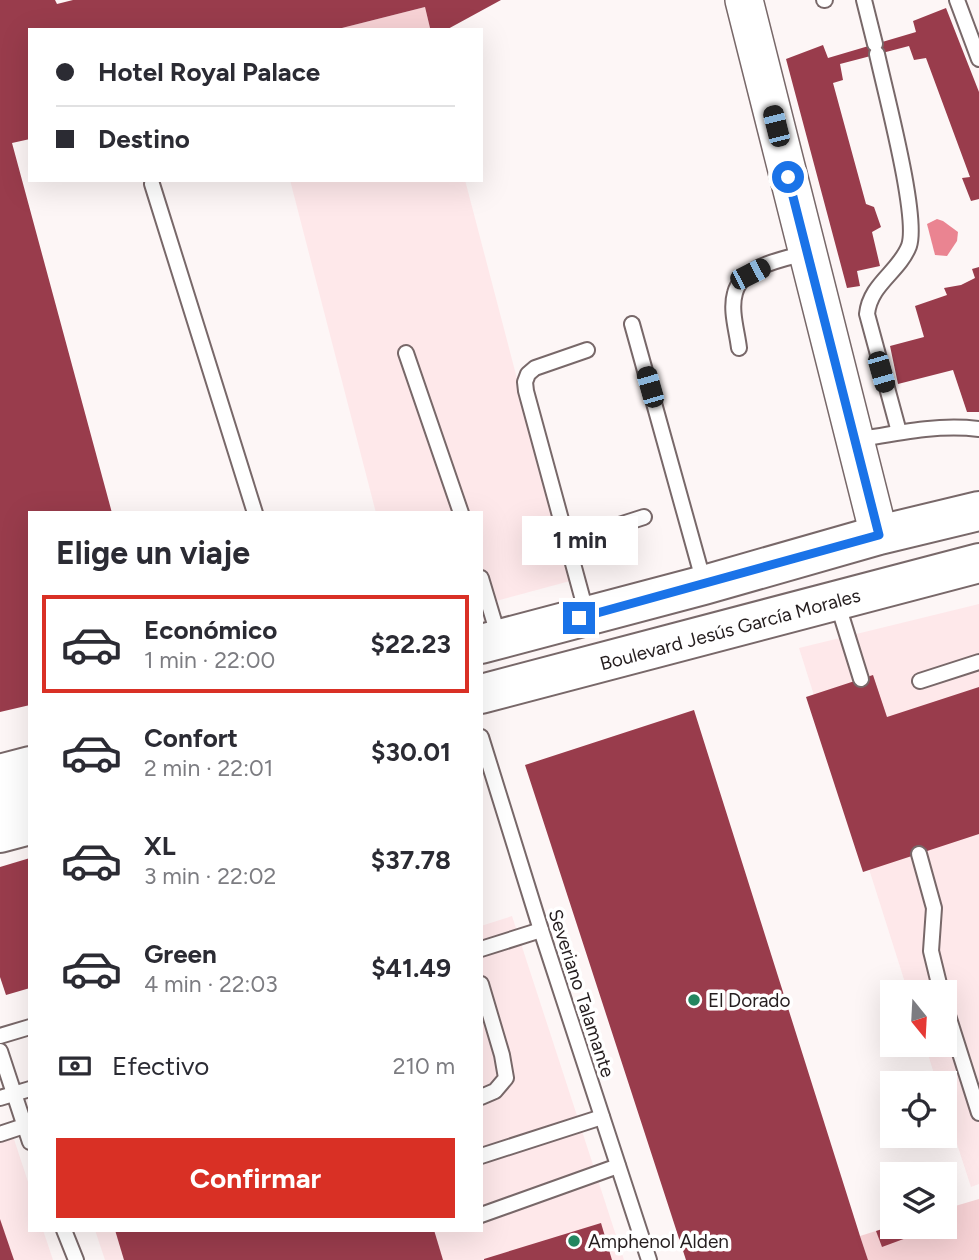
<!DOCTYPE html>
<html lang="es">
<head>
<meta charset="utf-8">
<style>
  :root { --surface:#fff; --page:#f2f2f3; --text:#2b2b33; --muted:#7c7c81; --line:#e1e1e2; --accent:#d93025 }
  body { margin:0; font-family:Figtree,sans-serif; background:var(--page); color:var(--text); height:100vh; display:flex; flex-direction:column; font-size:26px; white-space:nowrap }
  * { box-sizing:border-box; margin:0 }
  p { font-size:23px; color:var(--muted) }
  .icon { flex:none; width:38px; height:38px; fill:none; stroke:currentColor; stroke-width:2; stroke-linecap:round; stroke-linejoin:round }
  .map { position:relative; flex:1; overflow:hidden }
  .sheet { position:absolute; left:28px; top:511px; width:455px; height:721px; display:flex; flex-direction:column; background:var(--surface); border-radius:0px; box-shadow:0 7px 28px #0002 }
  .sheet>* { flex:none }
  .hud { position:absolute; left:28px; top:28px; width:455px; height:154px; border-radius:0px; box-shadow:0 7px 28px #0002; display:grid; align-content:center; height:154px; padding:0 28px; background:var(--surface) }
  .needle { width:46px; rotate:162deg }
  .tools { position:absolute; left:880px; top:980px; display:grid; gap:14px }
  .tools a { display:grid; place-items:center; width:77px; height:77px; border-radius:0px; background:var(--surface); box-shadow:0 7px 28px #0002; font-size:35px }
  .end { position:absolute; width:32px; height:32px; margin:-16px; border:9px solid #1a73e8; background:#fff; box-shadow:0 0 0 4px #fff }
  .from { border-radius:50% }
  .bubble { position:absolute; height:49px; border-radius:0px; background:var(--surface); box-shadow:0 7px 28px #0002; font-size:23px; font-weight:700; line-height:49px; text-align:center }
  .car { position:absolute; width:21px; height:42px; margin:-21px -10px; border-radius:9px; box-shadow:0 0 5px 2px #0007; background:linear-gradient(#222 24%,#8ab4d8 0 40%,#222 0 76%,#8ab4d8 0 86%,#222 0) }
  .hud b { display:flex; align-items:center; gap:24px; height:66px; font-size:26px }
  .hud b+b { border-top:2px solid var(--line) }
  .hud i { width:18px; height:18px; background:var(--text) }
  ul { padding:0; list-style:none }
  li { display:flex; align-items:center; gap:21px; height:98px; margin:0 14px 10px; padding:0 14px; border:4px solid transparent; border-radius:0px }
  li div { flex:1 }
  li b { display:block; font-size:26px }
  li em { font-style:normal; font-weight:700 }
  li.active { border-color:var(--accent) }
  li>.icon { width:63px; height:63px; stroke-width:1.5 }
  h2 { padding:0 28px; font-size:32px; line-height:84px }
  .pay { display:flex; align-items:center; gap:18px; height:77px; padding:0 28px; font-size:26px }
  .pay p { margin-inline-start:auto }
  .cta { display:flex; gap:14px; margin-top:auto; padding:14px 28px }
  .cta a { flex:1; height:80px; border-radius:0px; background:var(--accent); color:#fff; font-size:28px; font-weight:700; line-height:80px; text-align:center }
  .map>svg:first-child { display:block }
  .built { fill:#fee8ea }
  .green { fill:#f7d2d5 }
  .water { fill:#ea8491 }
  .building { fill:#993c4c }
  .lines { fill:none; stroke-linecap:round; stroke-linejoin:round }
  .lane-casing { stroke:#786869; stroke-width:18 }
  .secondary-casing { stroke:#786869; stroke-width:40 }
  .primary-casing { stroke:#786869; stroke-width:42 }
  .lane { stroke:#fff; stroke-width:14 }
  .secondary { stroke:#fff; stroke-width:37 }
  .primary { stroke:#fff; stroke-width:38 }
  .route { stroke:#1a73e8; stroke-width:9 }
  .poi-dot { fill:#238660; stroke:#fff; stroke-width:2.5 }
  .labels { text-anchor:middle; stroke-width:7; stroke-linejoin:round; paint-order:stroke }
  .street-label { font-size:19px; fill:#251e1f; stroke:#fff }
  .poi-label { font-size:19px; fill:#251e1f; stroke:#fff; text-anchor:start }
</style>
</head>
<body>
<div class="map">
<svg width="979" height="1260" viewBox="0 0 979 1260">
  <rect width="100%" height="100%" fill="#fdf6f6"/>
  <g class="built">
    <polygon points="290,180 465,180 570,581 481,605 481,513 376,513"/>
    <polygon points="979,604 979,1184 971,1187 945,1107 945,1083 937,1083 925,1045 945,1045 945,992 908,992 799,648"/>
    <polygon points="512,916 624,1260 105,1260 95,1230 481,1230 481,926"/>
    <polygon points="12,1133 30,1188 30,1230 43,1230 53,1260 0,1260 0,1138"/>
  </g>
  <g class="green">
    <polygon points="425,7 430,28 426,30 334,30"/>
    <polygon points="979,1199 979,1260 868,1260 860,1236 892,1226 945,1227 945,1209"/>
  </g>
  <polygon class="water" points="937,219 943,221 958,232 957,241 947,256 935,255 927,224"/>
  <g class="building">
    <polygon points="0,0 55,0 57,4 73,0 501,0 446,30 426,30 430,28 425,7 334,30 30,30 30,139 12,143 112,513 30,513 30,705 0,712"/>
    <polygon points="946,8 979,92 979,199 971,201 962,178 970,177 926,58 914,60 909,46 840,64 843,80 833,83 866,204 874,207 881,227 872,232 880,266 857,271 860,286 847,288 786,59 823,45 828,58 916,32 913,21"/>
    <polygon points="979,267 979,412 967,412 953,370 898,384 890,346 924,337 915,306 947,295 944,288 961,285 975,278 972,269"/>
    <polygon points="873,675 887,717 979,687 979,834 863,872 806,697"/>
    <polygon points="694,710 860,1236 868,1260 686,1260 525,765"/>
    <polygon points="30,858 30,988 6,995 0,977 0,867"/>
    <polygon points="0,1219 14,1260 0,1260"/>
    <polygon points="601,1223 612,1260 484,1260 484,1259"/>
    <polygon points="892,1226 892,1227 936,1227 882,1247 876,1231"/>
    <polygon points="115,1230 434,1230 443,1260 124,1260"/>
  </g>
  <g class="lines">
    <g class="lane-casing">
      <g id="lane">
        <polyline points="824,0 825,0"/>
        <polyline points="864,0 875,44"/>
        <polyline points="957,0 979,59"/>
        <path d="M877,54C885,91 919,217 909,246C899,272 870,284 867,314L899,432"/>
        <polyline points="152,184 255,513"/>
        <polyline points="632,324 704,583"/>
        <path d="M739,348C737,331 730,310 735,293C742,266 783,259 806,253"/>
        <polyline points="406,353 461,513"/>
        <path d="M856,440C897,433 937,424 979,429"/>
        <polyline points="566,542 644,517"/>
        <polyline points="481,578 499,638"/>
        <polyline points="837,602 861,679"/>
        <polyline points="587,615 526,391 525,382 528,374 535,368 587,350"/>
        <polyline points="920,681 979,662"/>
        <polyline points="481,737 541,930 649,1260"/>
        <polyline points="919,854 934,908 931,951 941,992"/>
        <polyline points="481,949 541,930"/>
        <polyline points="481,984 502,1055 506,1078 495,1091 481,1097"/>
        <polyline points="945,1006 979,1113"/>
        <polyline points="0,1036 30,1027"/>
        <polyline points="0,1051 30,1142"/>
        <polyline points="0,1098 30,1089"/>
        <polyline points="0,1134 24,1126"/>
        <polyline points="481,1156 602,1117"/>
        <polyline points="481,1215 618,1166"/>
        <polyline points="64,1230 76,1260"/>
      </g>
    </g>
    <g class="secondary-casing">
      <polyline id="secondary" points="744,0 879,535"/>
    </g>
    <g class="primary-casing">
      <g id="primary">
        <polyline points="481,644 704,585 879,535 979,511"/>
        <polyline points="481,694 979,563"/>
        <polyline points="0,774 30,766"/>
        <polyline points="0,804 30,796"/>
        <polyline points="0,833 30,825"/>
      </g>
    </g>
    <use href="#lane" class="lane"/>
    <use href="#secondary" class="secondary"/>
    <use href="#primary" class="primary"/>
  </g>
  <g class="lines">
    <polyline class="route" points="579,618 879,535 788,177"/>
  </g>
  <g class="poi-dot">
    <circle cx="694" cy="1000" r="7"/>
    <circle cx="574" cy="1241" r="7"/>
  </g>
  <g class="labels">
    <g class="street-label">
      <text transform="translate(730 629) rotate(-15)" y="7">Boulevard Jesús García Morales</text>
      <text transform="translate(582 993) rotate(72)" y="7">Severiano Talamante</text>
    </g>
    <g class="poi-label">
      <text x="708" y="1007">El Dorado</text>
      <text x="588" y="1248">Amphenol Alden</text>
    </g>
  </g>
</svg>
<div class="tools">
<a><svg class="needle" viewBox="-14 -14 28 28"><path d="M0-13l5 13h-10z" fill="#e53935"/><path d="M0 13l5-13h-10z" fill="#7c7c81"/></svg></a>
<a><svg class="icon" aria-label="locate" viewBox="0 0 24 24"><circle cx="12" cy="12" r="6"/><path d="M12 2v4M12 18v4M2 12h4M18 12h4"/></svg></a>
<a><svg class="icon" aria-label="layers" viewBox="0 0 24 24"><path d="M12 4l9 5-9 5-9-5zM3 14l9 5 9-5"/></svg></a>
</div>
<i class="end from" style="left:788px;top:177px"></i>
<i class="end" style="left:579px;top:618px"></i>
<div class="bubble" style="left:522px;top:516px;width:116px">1 min</div>
<i class="car" style="left:776px;top:126px;rotate:346deg"></i>
<i class="car" style="left:750px;top:274px;rotate:63deg"></i>
<i class="car" style="left:881px;top:372px;rotate:164deg"></i>
<i class="car" style="left:650px;top:387px;rotate:344deg"></i>
<div class="hud">
<b><i class="from"></i>Hotel Royal Palace</b>
<b><i></i>Destino</b>
</div>
<section class="sheet">
<h2>Elige un viaje</h2>
<ul>
<li class="active"><svg class="icon" aria-label="car" viewBox="0 0 24 24"><path d="M5 17H2v-5l4-1 3-4h7l3 4 3 1v5h-3M9 17h6M6 11h13"/><circle cx="7" cy="17" r="2"/><circle cx="17" cy="17" r="2"/></svg><div><b>Económico</b><p>1 min · 22:00</p></div><em>$22.23</em></li>
<li><svg class="icon" aria-label="car" viewBox="0 0 24 24"><path d="M5 17H2v-5l4-1 3-4h7l3 4 3 1v5h-3M9 17h6M6 11h13"/><circle cx="7" cy="17" r="2"/><circle cx="17" cy="17" r="2"/></svg><div><b>Confort</b><p>2 min · 22:01</p></div><em>$30.01</em></li>
<li><svg class="icon" aria-label="car" viewBox="0 0 24 24"><path d="M5 17H2v-5l4-1 3-4h7l3 4 3 1v5h-3M9 17h6M6 11h13"/><circle cx="7" cy="17" r="2"/><circle cx="17" cy="17" r="2"/></svg><div><b>XL</b><p>3 min · 22:02</p></div><em>$37.78</em></li>
<li><svg class="icon" aria-label="car" viewBox="0 0 24 24"><path d="M5 17H2v-5l4-1 3-4h7l3 4 3 1v5h-3M9 17h6M6 11h13"/><circle cx="7" cy="17" r="2"/><circle cx="17" cy="17" r="2"/></svg><div><b>Green</b><p>4 min · 22:03</p></div><em>$41.49</em></li>
</ul>
<div class="pay"><svg class="icon" aria-label="cash" viewBox="0 0 24 24"><path d="M3 7h18v10H3z"/><circle cx="12" cy="12" r="2"/></svg>Efectivo<p>210 m</p></div>
<div class="cta"><a>Confirmar</a></div>
</section>
</div>
</body>
</html>
